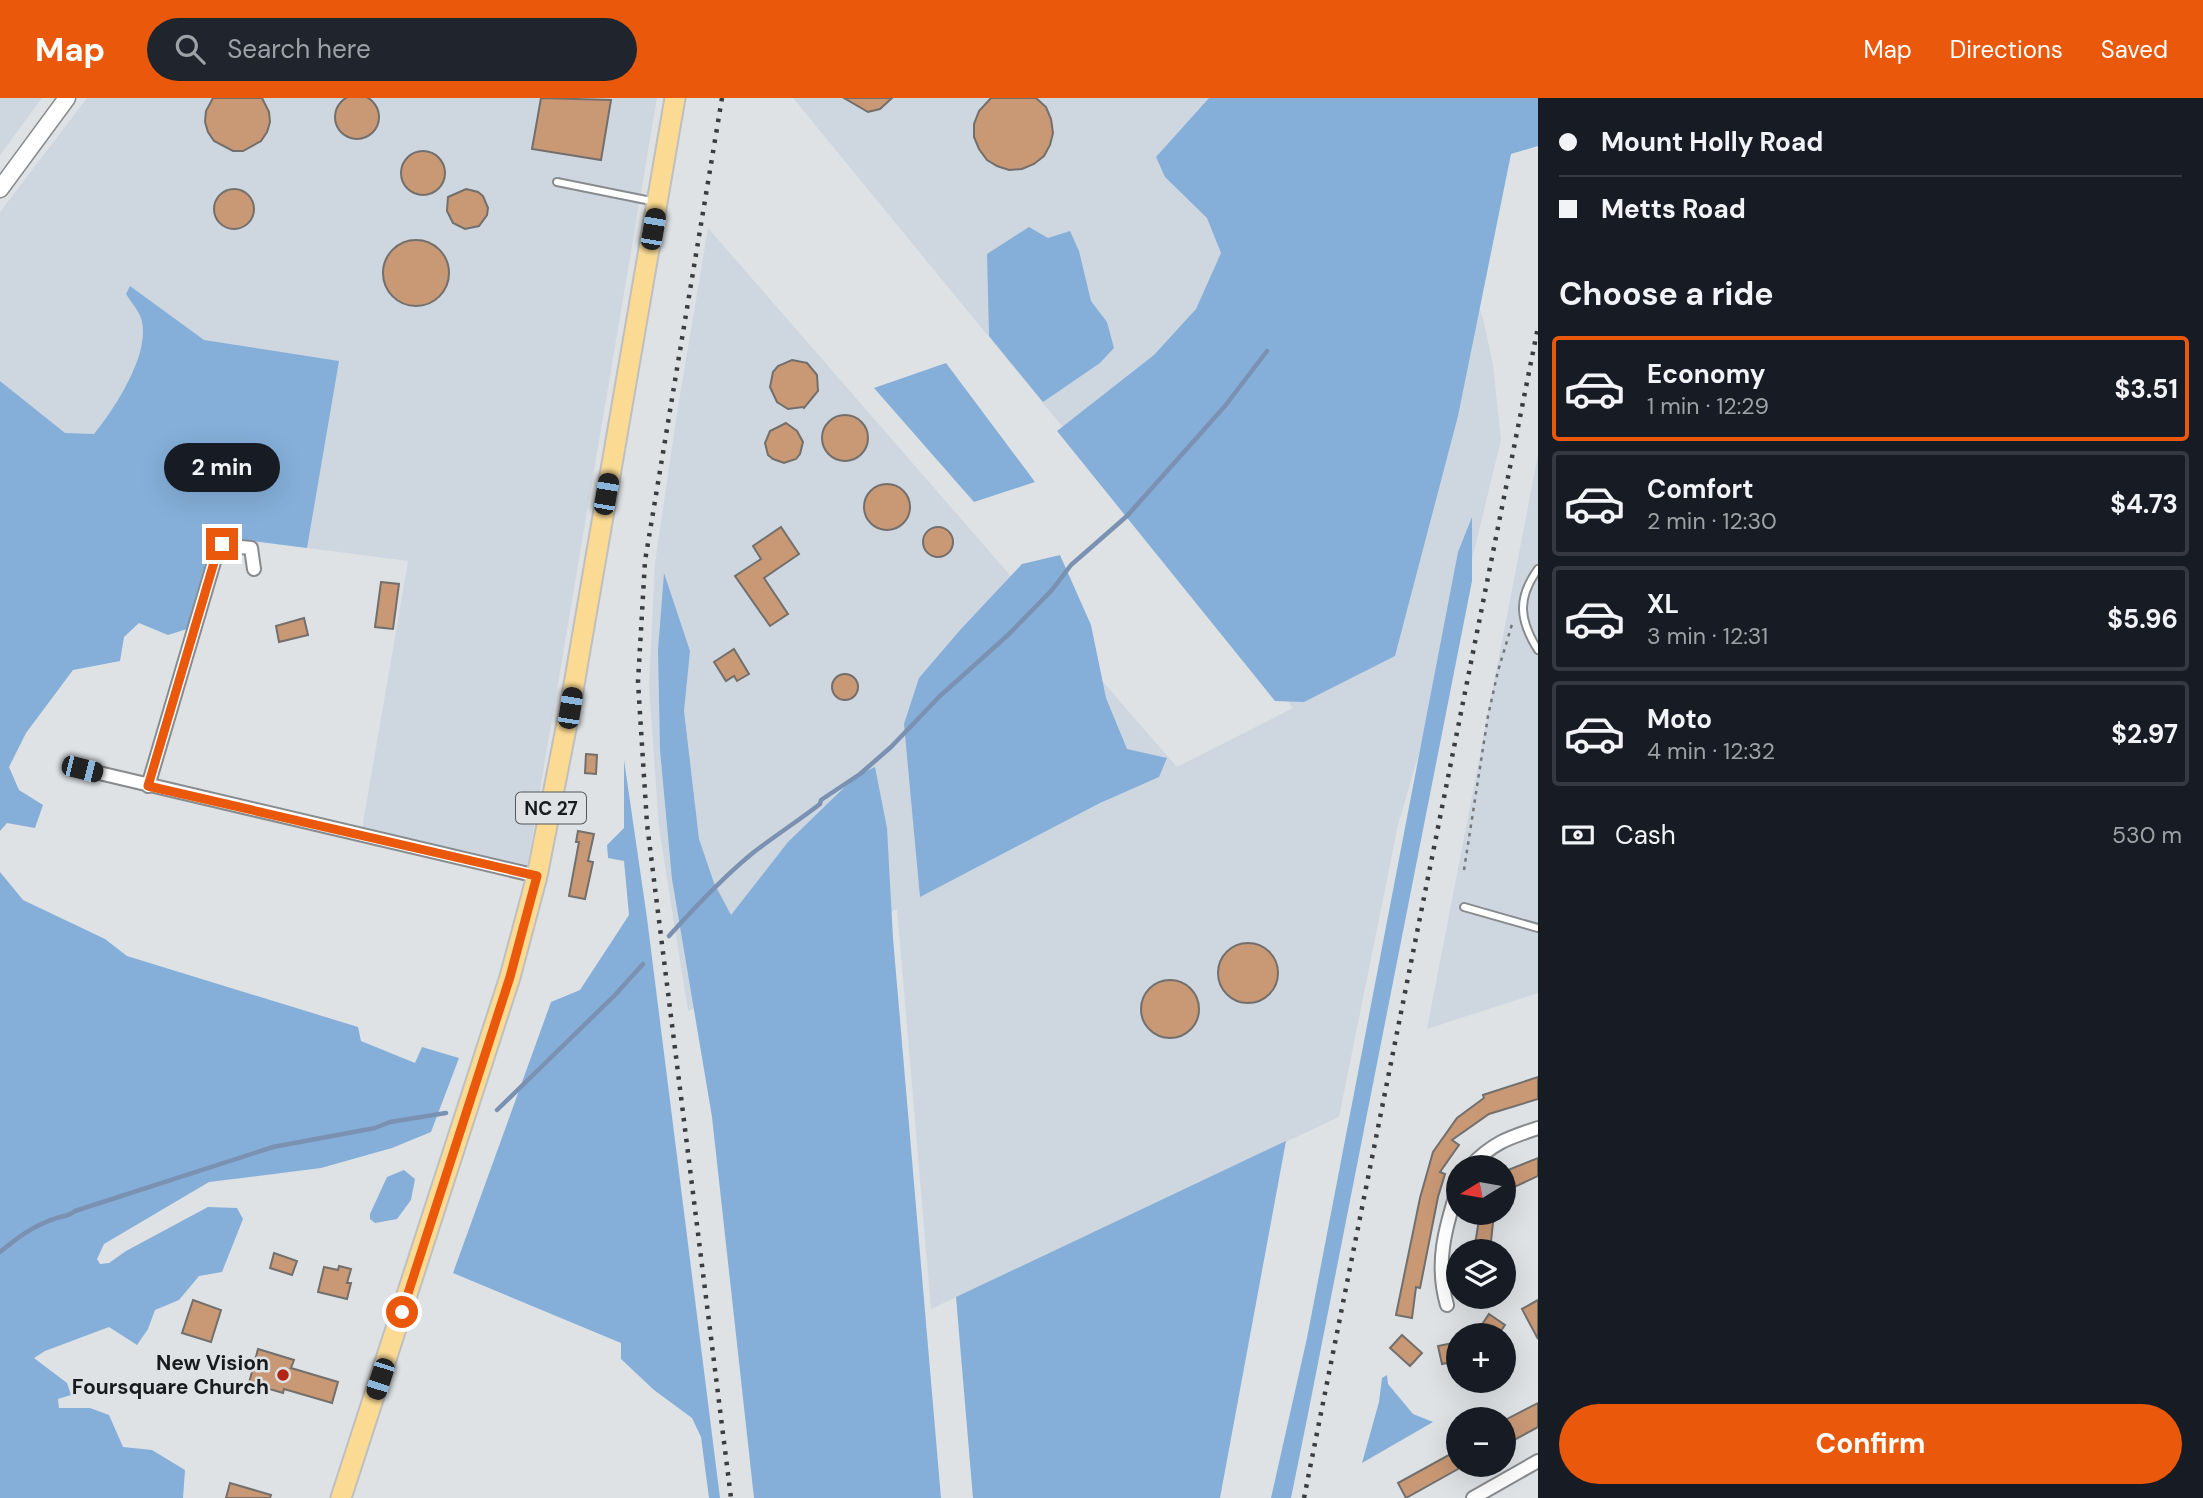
<!DOCTYPE html>
<html lang="en">
<head>
<meta charset="utf-8">
<style>
  :root { --surface:#171b24; --page:#20242c; --text:#f1f3f6; --muted:#9ea1a6; --line:#363941; --accent:#ea580c }
  body { margin:0; font-family:"DM Sans",sans-serif; background:var(--page); color:var(--text); height:100vh; display:flex; flex-direction:column; font-size:26px; white-space:nowrap }
  * { box-sizing:border-box; margin:0 }
  p { font-size:23px; color:var(--muted) }
  .icon { flex:none; width:38px; height:38px; fill:none; stroke:currentColor; stroke-width:2; stroke-linecap:round; stroke-linejoin:round }
  .map { position:relative; flex:1; overflow:hidden }
  .drawer { display:flex; flex-direction:column; background:var(--surface); width:665px }
  .drawer>* { flex:none }
  .guide { display:grid; align-content:center; height:154px; padding:0 21px; background:var(--surface) }
  .needle { width:46px; rotate:259deg }
  .controls { position:absolute; left:1446px; top:1057px; display:grid; gap:14px }
  .controls a { display:grid; place-items:center; width:70px; height:70px; border-radius:50%; background:var(--surface); box-shadow:0 7px 28px #0002; font-size:35px }
  .end { position:absolute; width:32px; height:32px; margin:-16px; border:9px solid #ea580c; background:#fff; box-shadow:0 0 0 4px #fff }
  .from { border-radius:50% }
  .bubble { position:absolute; height:49px; border-radius:24px; background:var(--surface); box-shadow:0 7px 28px #0002; font-size:23px; font-weight:700; line-height:49px; text-align:center }
  .car { position:absolute; width:21px; height:42px; margin:-21px -10px; border-radius:9px; box-shadow:0 0 5px 2px #0007; background:linear-gradient(#222 24%,#8ab4d8 0 40%,#222 0 76%,#8ab4d8 0 86%,#222 0) }
  .guide b { display:flex; align-items:center; gap:24px; height:66px; font-size:26px }
  .guide b+b { border-top:2px solid var(--line) }
  .guide i { width:18px; height:18px; background:var(--text) }
  ul { padding:0; list-style:none }
  li { display:flex; align-items:center; gap:21px; height:105px; margin:0 14px 10px; padding:0 7px; border:4px solid var(--line); border-radius:7px }
  li div { flex:1 }
  li b { display:block; font-size:26px }
  li em { font-style:normal; font-weight:700 }
  li.on { border-color:var(--accent) }
  li>.icon { width:63px; height:63px; stroke-width:1.5 }
  h2 { padding:0 21px; font-size:32px; line-height:84px }
  .pay { display:flex; align-items:center; gap:18px; height:77px; padding:0 21px; font-size:26px }
  .pay p { margin-inline-start:auto }
  .cta { display:flex; gap:14px; margin-top:auto; padding:14px 21px }
  .cta a { flex:1; height:80px; border-radius:42px; background:var(--accent); color:#fff; font-size:28px; font-weight:700; line-height:80px; text-align:center }
  header { display:flex; align-items:center; gap:42px; box-sizing:border-box; height:98px; padding:0 35px; background:var(--accent); color:#fff }
  header strong { font-size:33px }
  nav { display:flex; gap:38px; margin-inline-start:auto; font-size:24px }
  .search { width:490px; height:63px; background:var(--page); display:flex; align-items:center; gap:18px; box-sizing:border-box; padding:0 24px; border-radius:38px; color:var(--muted); font-size:26px }
  main { display:flex; flex:1; min-height:0 }
  .map>svg:first-child { display:block }
  .built { fill:#ced7e0 }
  .forest { fill:#85afd9 }
  .lines { fill:none; stroke-linecap:round; stroke-linejoin:round }
  .stream { stroke:#7a91b2; stroke-width:4.5 }
  .building { fill:#c99875; stroke:#726f6c; stroke-width:2 }
  .service-casing { stroke:#888b8e; stroke-width:10 }
  .minor-casing { stroke:#888b8e; stroke-width:16 }
  .tertiary-casing { stroke:#888b8e; stroke-width:19 }
  .primary-casing { stroke:#bfbfbf; stroke-width:23 }
  .path { stroke:#747678; stroke-width:2.5; stroke-dasharray:3.5 5; stroke-linecap:butt }
  .service { stroke:#fff; stroke-width:6 }
  .minor { stroke:#fff; stroke-width:12 }
  .tertiary { stroke:#fff; stroke-width:16 }
  .primary { stroke:#fbdb94; stroke-width:19 }
  .rail { stroke:#3a3c3d; stroke-width:4.5; stroke-dasharray:3.5 7; stroke-linecap:butt }
  .route { stroke:#ea580c; stroke-width:9 }
  .poi-dot { fill:#b32514; stroke:#dee2e5; stroke-width:2.5 }
  .labels { text-anchor:middle; stroke-width:5; stroke-linejoin:round; paint-order:stroke }
  .shield { fill:#dee2e5; stroke:#555758; stroke-width:2 }
  .shield-label { font-size:19px; font-weight:bold; fill:#1a1b1c }
  .poi-label { font-size:21px; font-weight:bold; fill:#1a1b1c; stroke:#dee2e5; text-anchor:end }
</style>
</head>
<body>
<header>
<strong>Map</strong>
<div class="search"><svg class="icon" aria-label="search" viewBox="0 0 24 24"><circle cx="10" cy="10" r="6"/><path d="M15 15l6 6"/></svg>Search here</div>
<nav><a>Map</a><a>Directions</a><a>Saved</a></nav>
</header>
<main>
<div class="map">
<svg width="1538" height="1400" viewBox="0 0 1538 1400">
  <rect width="100%" height="100%" fill="#dee2e5"/>
  <g class="built">
    <polygon points="0,0 42,0 0,57"/>
    <polygon points="87,0 657,0 527,769 362,731 408,463 177,433 0,283 0,114"/>
    <polygon points="793,0 1331,0 1468,183 1483,220 1493,266 1501,342 1454,535 1398,727 1339,1019 931,1211 897,811 688,913 659,730 649,588 655,465 677,315 708,130 1177,669 1293,610"/>
    <polygon points="1538,357 1538,895 1427,931"/>
  </g>
  <g class="forest">
    <polygon points="1209,0 1538,0 1538,48 1511,56 1458,318 1395,558 1304,604 1275,603 1057,333 1154,257 1196,211 1221,155 1207,120 1165,79 1156,59"/>
    <polygon points="1029,129 1048,140 1070,133 1079,153 1091,203 1107,224 1114,250 1100,265 1043,304 989,238 987,156"/>
    <path d="M130,188L204,242L339,263L307,450L213,438L187,531L168,537L139,525L124,539L120,563L73,572L26,635L9,669L19,692L43,707L35,730L7,725L0,733V283L65,335L94,336C114,311 152,255 141,220C138,212 131,204 126,196Z"/>
    <polygon points="946,265 1035,384 974,404 874,290"/>
    <polygon points="1472,419 1472,483 1308,1316 1291,1400 1271,1400 1307,1240 1458,454"/>
    <polygon points="1060,457 1091,527 1106,600 1127,651 1167,660 1159,679 1100,705 920,799 904,626 919,580 961,531 1022,466"/>
    <polygon points="664,475 690,553 684,613 699,741 714,785 731,817 788,744 856,678 875,669 887,730 893,840 941,1400 754,1400 712,1019 672,781 660,652 658,552"/>
    <polygon points="624,662 647,820 720,1400 709,1400 701,1339 692,1320 654,1292 621,1261 621,1245 453,1175 551,904 580,892 629,817 624,763 608,760 607,747 624,730"/>
    <polygon points="0,774 23,802 105,841 127,858 358,929 361,943 415,965 422,949 459,960 431,1034 392,1050 321,1070 209,1084 104,1146 97,1161 100,1166 109,1165 126,1153 208,1109 237,1110 243,1121 222,1174 199,1178 179,1202 155,1212 148,1231 137,1247 109,1229 45,1253 34,1260 67,1285 71,1297 58,1301 59,1310 90,1310 109,1317 123,1349 152,1352 185,1372 183,1400 0,1400"/>
    <polygon points="1286,1043 1220,1400 973,1400 956,1199"/>
    <polygon points="404,1072 415,1081 411,1102 397,1121 375,1125 370,1121 370,1116 387,1079"/>
    <polygon points="1387,1277 1388,1286 1413,1316 1433,1324 1362,1365 1379,1304 1382,1280"/>
  </g>
  <g class="lines">
    <g class="stream">
      <path d="M669,838C695,809 723,779 754,754C776,737 798,723 820,706L821,702L860,676L891,649L940,598L1008,537L1052,492L1071,467L1127,418L1225,308L1267,253"/>
      <polyline points="497,1012 615,897 643,866"/>
      <path d="M0,1154C17,1140 33,1128 54,1121C61,1118 68,1119 75,1113L273,1049L375,1030L390,1024L446,1015"/>
    </g>
  </g>
  <g class="building">
    <circle cx="357" cy="19" r="22"/>
    <polygon points="213,0 262,0 269,14 270,24 267,34 261,43 243,53 233,53 214,43 208,34 205,24 206,13"/>
    <polygon points="541,0 611,2 601,62 532,51"/>
    <polygon points="844,0 892,0 880,11 868,14"/>
    <polygon points="991,0 1036,0 1046,9 1051,21 1053,35 1050,47 1044,58 1034,66 1022,71 1009,72 997,68 987,62 979,51 974,39 974,26 979,13"/>
    <circle cx="423" cy="75" r="22"/>
    <polygon points="466,91 478,94 483,98 488,110 487,117 479,128 465,131 453,125 447,113 448,99"/>
    <circle cx="234" cy="111" r="20"/>
    <circle cx="416" cy="175" r="33"/>
    <polygon points="792,262 807,265 817,277 818,293 804,310 803,309 788,311 777,304 770,289 773,274 778,268"/>
    <circle cx="845" cy="340" r="23"/>
    <polygon points="786,325 797,333 803,344 800,356 796,361 784,365 773,361 768,357 765,345 770,333"/>
    <circle cx="887" cy="409" r="23"/>
    <circle cx="938" cy="444" r="15"/>
    <polygon points="781,429 799,456 764,480 788,516 770,528 735,478 761,461 753,448"/>
    <polygon points="381,484 399,486 393,531 375,529"/>
    <polygon points="304,520 308,537 279,544 276,528"/>
    <polygon points="734,551 749,576 737,583 734,578 726,583 714,564"/>
    <circle cx="845" cy="589" r="13"/>
    <polygon points="586,656 597,657 596,676 585,675"/>
    <polygon points="578,733 594,736 588,763 593,764 585,801 569,798 579,744 576,744"/>
    <circle cx="1248" cy="875" r="30"/>
    <circle cx="1170" cy="911" r="29"/>
    <polygon points="1538,979 1538,1001 1489,1016 1452,1042 1459,1047 1440,1074 1445,1076 1438,1099 1420,1190 1416,1189 1412,1220 1396,1217 1420,1100 1433,1054 1457,1020 1484,1000 1483,997"/>
    <polygon points="1538,1060 1538,1078 1510,1091 1503,1074"/>
    <polygon points="1480,1115 1494,1115 1490,1153 1474,1153"/>
    <polygon points="274,1155 297,1163 292,1177 270,1170"/>
    <polygon points="339,1168 351,1171 347,1185 351,1185 347,1201 318,1194 324,1169 338,1172"/>
    <polygon points="193,1202 221,1212 211,1244 182,1235"/>
    <polygon points="1538,1202 1538,1241 1522,1211"/>
    <polygon points="1489,1216 1505,1227 1498,1237 1475,1237"/>
    <polygon points="1402,1237 1422,1255 1410,1268 1390,1250"/>
    <polygon points="1458,1244 1458,1263 1442,1266 1438,1248"/>
    <polygon points="258,1251 294,1262 291,1270 338,1284 332,1305 284,1291 283,1295 249,1285"/>
    <polygon points="1538,1305 1538,1329 1503,1348 1503,1323"/>
    <polygon points="1458,1352 1458,1371 1406,1400 1398,1385"/>
    <polygon points="230,1385 271,1397 270,1400 226,1400"/>
  </g>
  <g class="lines">
    <g class="service-casing">
      <g id="service">
        <polyline points="557,84 656,104"/>
        <path d="M1538,471C1517,500 1519,522 1538,552"/>
        <polyline points="1464,809 1538,830"/>
      </g>
    </g>
    <g class="minor-casing">
      <g id="minor">
        <polyline points="82,671 537,778"/>
        <polyline points="148,688 219,447 251,450 254,471"/>
        <path d="M1470,1069C1492,1045 1508,1040 1538,1030"/>
        <path d="M1447,1207C1435,1166 1445,1130 1458,1090"/>
        <polyline points="1473,1400 1538,1363"/>
      </g>
    </g>
    <g class="tertiary-casing">
      <polyline id="tertiary" points="0,91 67,0"/>
    </g>
    <g class="primary-casing">
      <polyline id="primary" points="341,1400 510,879 537,778 570,610 675,0"/>
    </g>
    <polyline class="path" points="1464,772 1488,618 1498,573 1513,523"/>
    <use href="#service" class="service"/>
    <use href="#minor" class="minor"/>
    <use href="#tertiary" class="tertiary"/>
    <use href="#primary" class="primary"/>
    <g class="rail">
      <polyline points="722,0 645,463 638,584 647,726 731,1400"/>
      <polyline points="1304,1400 1538,229"/>
    </g>
  </g>
  <g class="lines">
    <polyline class="route" points="222,446 218,451 148,688 537,778 510,879 402,1214"/>
  </g>
  <circle class="poi-dot" cx="283" cy="1277" r="7"/>
  <g class="labels">
    <rect class="shield" x="516" y="694.5" width="70" height="31" rx="5"/>
    <g class="shield-label">
      <text x="551" y="717">NC 27</text>
    </g>
    <g class="poi-label">
      <text x="269" y="1272">New Vision<tspan x="269" dy="24">Foursquare Church</tspan></text>
    </g>
  </g>
</svg>
<div class="controls">
<a><svg class="needle" viewBox="-14 -14 28 28"><path d="M0-13l5 13h-10z" fill="#e53935"/><path d="M0 13l5-13h-10z" fill="#9ea1a6"/></svg></a>
<a><svg class="icon" aria-label="layers" viewBox="0 0 24 24"><path d="M12 4l9 5-9 5-9-5zM3 14l9 5 9-5"/></svg></a>
<a>+</a>
<a>−</a>
</div>
<i class="end from" style="left:402px;top:1214px"></i>
<i class="end" style="left:222px;top:446px"></i>
<div class="bubble" style="left:164px;top:345px;width:116px">2 min</div>
<i class="car" style="left:653px;top:131px;rotate:10deg"></i>
<i class="car" style="left:606px;top:396px;rotate:10deg"></i>
<i class="car" style="left:570px;top:610px;rotate:9deg"></i>
<i class="car" style="left:82px;top:671px;rotate:104deg"></i>
<i class="car" style="left:380px;top:1281px;rotate:198deg"></i>
</div>
<section class="drawer">
<div class="guide">
<b><i class="from"></i>Mount Holly Road</b>
<b><i></i>Metts Road</b>
</div>
<h2>Choose a ride</h2>
<ul>
<li class="on"><svg class="icon" aria-label="car" viewBox="0 0 24 24"><path d="M5 17H2v-5l4-1 3-4h7l3 4 3 1v5h-3M9 17h6M6 11h13"/><circle cx="7" cy="17" r="2"/><circle cx="17" cy="17" r="2"/></svg><div><b>Economy</b><p>1 min · 12:29</p></div><em>$3.51</em></li>
<li><svg class="icon" aria-label="car" viewBox="0 0 24 24"><path d="M5 17H2v-5l4-1 3-4h7l3 4 3 1v5h-3M9 17h6M6 11h13"/><circle cx="7" cy="17" r="2"/><circle cx="17" cy="17" r="2"/></svg><div><b>Comfort</b><p>2 min · 12:30</p></div><em>$4.73</em></li>
<li><svg class="icon" aria-label="car" viewBox="0 0 24 24"><path d="M5 17H2v-5l4-1 3-4h7l3 4 3 1v5h-3M9 17h6M6 11h13"/><circle cx="7" cy="17" r="2"/><circle cx="17" cy="17" r="2"/></svg><div><b>XL</b><p>3 min · 12:31</p></div><em>$5.96</em></li>
<li><svg class="icon" aria-label="car" viewBox="0 0 24 24"><path d="M5 17H2v-5l4-1 3-4h7l3 4 3 1v5h-3M9 17h6M6 11h13"/><circle cx="7" cy="17" r="2"/><circle cx="17" cy="17" r="2"/></svg><div><b>Moto</b><p>4 min · 12:32</p></div><em>$2.97</em></li>
</ul>
<div class="pay"><svg class="icon" aria-label="cash" viewBox="0 0 24 24"><path d="M3 7h18v10H3z"/><circle cx="12" cy="12" r="2"/></svg>Cash<p>530 m</p></div>
<div class="cta"><a>Confirm</a></div>
</section>
</main>
</body>
</html>
